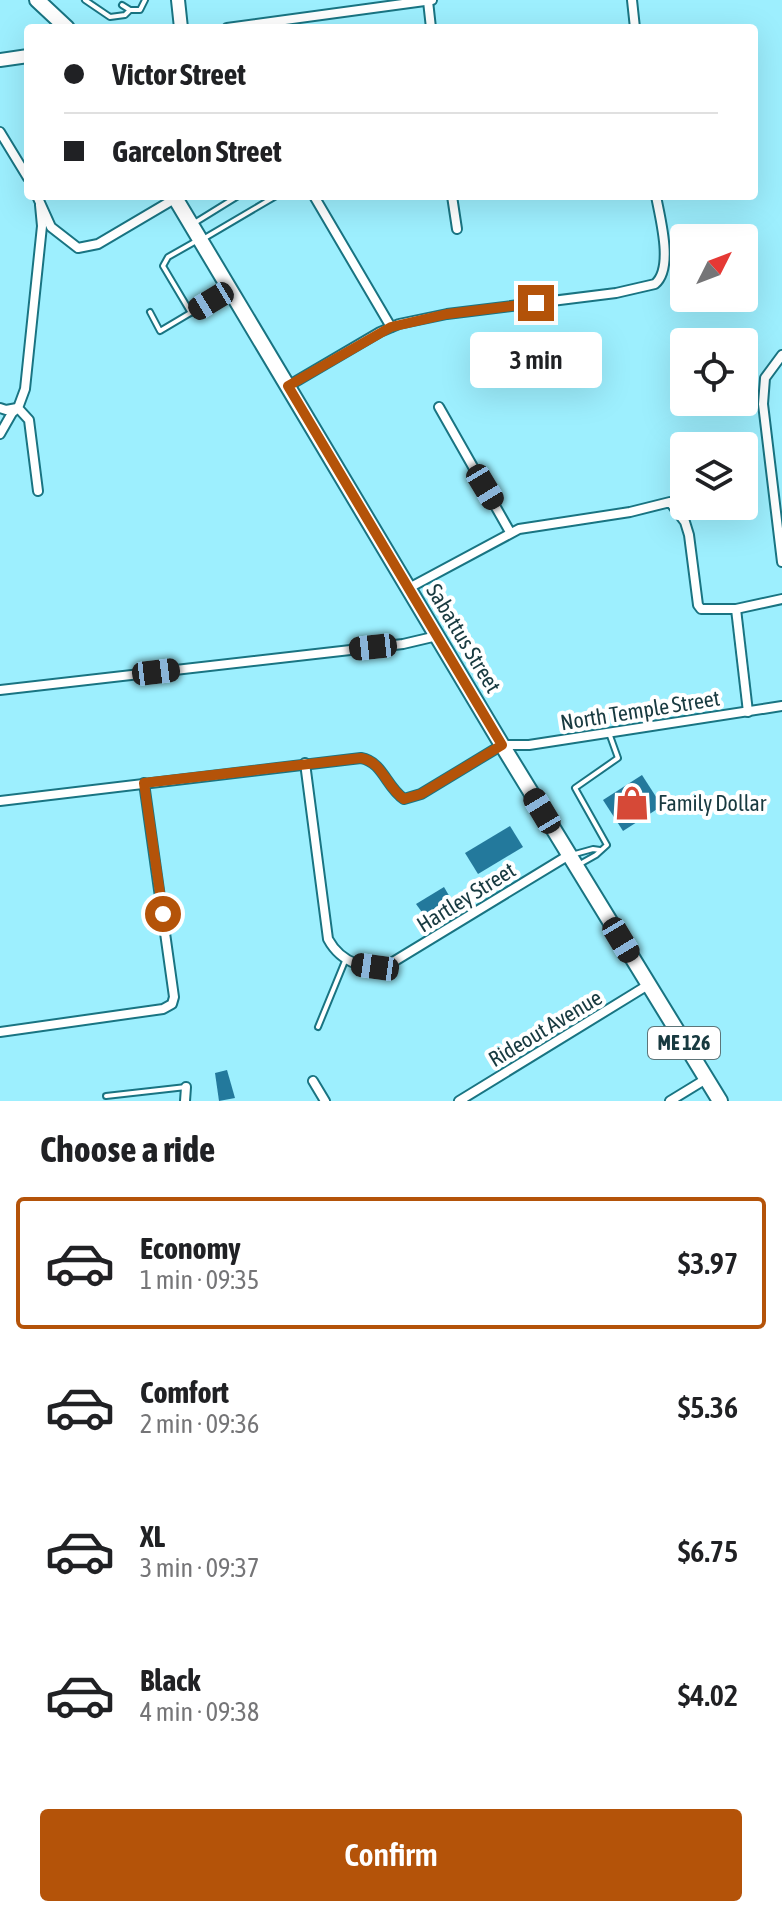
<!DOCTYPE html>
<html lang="en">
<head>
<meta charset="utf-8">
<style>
  :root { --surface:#fff; --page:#f2f2f2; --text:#202124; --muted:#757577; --line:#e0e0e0; --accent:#b45309 }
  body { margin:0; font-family:"Asap Condensed",sans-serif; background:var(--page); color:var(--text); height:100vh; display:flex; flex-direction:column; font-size:30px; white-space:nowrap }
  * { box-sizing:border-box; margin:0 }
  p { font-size:26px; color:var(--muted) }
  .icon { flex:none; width:44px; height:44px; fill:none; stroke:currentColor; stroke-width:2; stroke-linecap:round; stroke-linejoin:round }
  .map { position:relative; height:1101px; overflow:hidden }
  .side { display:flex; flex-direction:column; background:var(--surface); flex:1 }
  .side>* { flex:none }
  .banner { position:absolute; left:24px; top:24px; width:734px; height:176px; border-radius:8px; box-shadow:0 8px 32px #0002; display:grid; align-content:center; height:176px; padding:0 40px; background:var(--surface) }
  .needle { width:52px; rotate:48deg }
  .tools { position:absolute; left:670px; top:224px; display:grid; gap:16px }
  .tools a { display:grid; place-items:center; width:88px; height:88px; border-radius:8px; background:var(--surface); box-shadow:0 8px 32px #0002; font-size:40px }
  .end { position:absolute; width:36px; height:36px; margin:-18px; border:10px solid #b45309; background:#fff; box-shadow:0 0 0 4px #fff }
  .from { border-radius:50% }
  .bubble { position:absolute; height:56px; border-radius:8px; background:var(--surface); box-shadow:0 8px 32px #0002; font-size:26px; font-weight:600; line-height:56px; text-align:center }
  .car { position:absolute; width:24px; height:48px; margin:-24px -12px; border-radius:10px; box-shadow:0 0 6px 2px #0007; background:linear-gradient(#222 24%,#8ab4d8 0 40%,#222 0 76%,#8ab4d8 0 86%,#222 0) }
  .banner b { display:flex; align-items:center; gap:28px; height:76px; font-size:30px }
  .banner b+b { border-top:2px solid var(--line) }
  .banner i { width:20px; height:20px; background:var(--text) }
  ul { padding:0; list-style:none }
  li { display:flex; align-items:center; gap:24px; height:132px; margin:0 16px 12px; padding:0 24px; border:4px solid transparent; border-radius:8px }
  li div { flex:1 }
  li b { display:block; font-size:30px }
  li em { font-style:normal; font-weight:600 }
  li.current { border-color:var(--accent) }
  li>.icon { width:72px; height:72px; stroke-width:1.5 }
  h2 { padding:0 40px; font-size:36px; line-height:96px }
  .primary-button { display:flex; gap:16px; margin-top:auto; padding:16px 40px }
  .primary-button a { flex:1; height:92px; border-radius:8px; background:var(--accent); color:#fff; font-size:32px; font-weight:600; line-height:92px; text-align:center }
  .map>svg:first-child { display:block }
  .building { fill:#23799c }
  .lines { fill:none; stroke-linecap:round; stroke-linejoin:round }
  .lane-casing { stroke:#197482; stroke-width:8 }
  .street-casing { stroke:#197482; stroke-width:12 }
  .secondary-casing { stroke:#197482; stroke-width:16 }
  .primary-casing { stroke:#197482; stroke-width:18 }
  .lane { stroke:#fff; stroke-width:4 }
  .street { stroke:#fff; stroke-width:8 }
  .secondary { stroke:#fff; stroke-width:12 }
  .primary { stroke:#fff; stroke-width:14 }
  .route { stroke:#b45309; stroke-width:10 }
  .labels { text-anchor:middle; stroke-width:8; stroke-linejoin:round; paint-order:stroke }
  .shield { fill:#fff; stroke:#5d7579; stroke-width:2 }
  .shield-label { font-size:20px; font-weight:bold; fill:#183a40 }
  .street-label { font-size:22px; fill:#183a40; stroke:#fff }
  .poi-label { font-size:22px; fill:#183a40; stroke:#fff; text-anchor:start }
</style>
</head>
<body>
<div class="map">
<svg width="782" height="1101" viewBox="0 0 782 1101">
  <rect width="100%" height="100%" fill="#9deffe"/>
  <g class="building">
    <polygon points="642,775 662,806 623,831 603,800"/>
    <polygon points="510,826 523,847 478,874 465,853"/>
    <polygon points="444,887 451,899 424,915 416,904"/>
    <polygon points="227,1070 235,1098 219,1101 215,1073"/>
  </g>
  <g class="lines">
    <g class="lane-casing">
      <g id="lane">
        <polyline points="85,0 110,17 125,15 130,10 140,10 145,0"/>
        <polyline points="122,5 130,10"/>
        <polyline points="196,222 238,196"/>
        <polyline points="203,239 276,196"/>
        <polyline points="150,312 160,331 229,290"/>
        <polyline points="191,313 163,266 168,257 198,240"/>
        <polyline points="575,854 593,849 600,850"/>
        <polyline points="580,864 596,855 607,845 575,788 618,758 609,733"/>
        <polyline points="318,1027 345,961"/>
        <polyline points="106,1096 186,1087"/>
      </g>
    </g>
    <g class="street-casing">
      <g id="street">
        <polyline points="632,0 635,28"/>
        <polyline points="428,1 431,28"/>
        <polyline points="227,28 432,0"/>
        <polyline points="0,132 28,178"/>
        <polyline points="37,196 51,227 78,248 98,244 176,198"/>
        <polyline points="314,196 391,327"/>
        <polyline points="452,196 457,229"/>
        <polyline points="782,355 765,378 763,404 782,562"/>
        <path d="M288,386L380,332L399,324L447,314L616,293L655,284C674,268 660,218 656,196"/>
        <polyline points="439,407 510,532"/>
        <polyline points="0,408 6,410 17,408"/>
        <polyline points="0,434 12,413 18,408"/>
        <polyline points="38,491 29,420 18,408 25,389 42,226 40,205"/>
        <polyline points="409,588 519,529 630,512 670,502 685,522 689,535 698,605 701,609 736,609 782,599"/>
        <polyline points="736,609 748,712"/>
        <polyline points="0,690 403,644 437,636"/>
        <path d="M305,763L328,939C341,963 368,973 393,962L569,855"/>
        <path d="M0,801L361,758C383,762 386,787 404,799L421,794L502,745H529L782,706"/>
        <polyline points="0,1032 163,1009 172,1004 174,997 144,783"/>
        <polyline points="313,1081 325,1101"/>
        <polyline points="185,1101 186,1087"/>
        <polyline points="459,1101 648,985"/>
        <polyline points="670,1101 706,1079"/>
      </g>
    </g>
    <g class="secondary-casing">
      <g id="secondary">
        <polyline points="178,0 181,28"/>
        <polyline points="0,60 28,56"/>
      </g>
    </g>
    <g class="primary-casing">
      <g id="primary">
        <polyline points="37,0 67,28"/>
        <polyline points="174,196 502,745 720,1101"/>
      </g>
    </g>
    <use href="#lane" class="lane"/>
    <use href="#street" class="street"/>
    <use href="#secondary" class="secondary"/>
    <use href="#primary" class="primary"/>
  </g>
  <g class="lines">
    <path class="route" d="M163,914L144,783L361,758C383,762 386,787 404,799L421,794L502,745L288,386L391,327L447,314L536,303"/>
  </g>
  <defs>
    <g id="shop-bare" transform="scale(2.76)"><path d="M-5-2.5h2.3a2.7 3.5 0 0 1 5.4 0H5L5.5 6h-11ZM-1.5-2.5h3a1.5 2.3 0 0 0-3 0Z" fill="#d64937" stroke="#fff" stroke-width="2.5" paint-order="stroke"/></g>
  </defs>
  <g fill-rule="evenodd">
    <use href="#shop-bare" x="632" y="803"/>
  </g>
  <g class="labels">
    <rect class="shield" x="648" y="1027" width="72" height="32" rx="6"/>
    <g class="shield-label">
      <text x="684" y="1050">ME 126</text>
    </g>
    <g class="street-label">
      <text transform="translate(464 638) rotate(59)" y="8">Sabattus Street</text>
      <text transform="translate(640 710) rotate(-9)" y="8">North Temple Street</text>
      <text transform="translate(466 897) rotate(-32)" y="8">Hartley Street</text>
      <text transform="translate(545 1028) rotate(-31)" y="8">Rideout Avenue</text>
    </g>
    <g class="poi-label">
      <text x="658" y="811">Family Dollar</text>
    </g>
  </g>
</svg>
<div class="tools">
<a><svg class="needle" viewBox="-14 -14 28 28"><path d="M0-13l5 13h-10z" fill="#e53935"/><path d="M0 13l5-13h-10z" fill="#757577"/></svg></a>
<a><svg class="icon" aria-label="locate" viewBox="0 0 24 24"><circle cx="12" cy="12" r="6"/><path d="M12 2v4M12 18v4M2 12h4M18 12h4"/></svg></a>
<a><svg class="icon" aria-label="layers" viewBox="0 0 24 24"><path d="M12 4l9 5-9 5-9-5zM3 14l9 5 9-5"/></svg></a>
</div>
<i class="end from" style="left:163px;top:914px"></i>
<i class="end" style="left:536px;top:303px"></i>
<div class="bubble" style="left:470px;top:332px;width:132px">3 min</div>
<i class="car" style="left:211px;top:301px;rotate:239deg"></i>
<i class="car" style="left:485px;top:487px;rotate:149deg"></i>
<i class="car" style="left:373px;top:647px;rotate:264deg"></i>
<i class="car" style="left:156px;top:672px;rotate:83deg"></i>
<i class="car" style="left:542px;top:811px;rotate:329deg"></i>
<i class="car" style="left:621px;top:940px;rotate:149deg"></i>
<i class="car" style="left:375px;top:967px;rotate:278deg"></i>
<div class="banner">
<b><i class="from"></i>Victor Street</b>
<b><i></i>Garcelon Street</b>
</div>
</div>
<section class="side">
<h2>Choose a ride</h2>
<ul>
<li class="current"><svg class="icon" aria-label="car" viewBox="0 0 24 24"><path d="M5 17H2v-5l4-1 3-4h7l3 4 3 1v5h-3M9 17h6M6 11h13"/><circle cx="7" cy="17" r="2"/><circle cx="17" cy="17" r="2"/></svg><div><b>Economy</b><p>1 min · 09:35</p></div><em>$3.97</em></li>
<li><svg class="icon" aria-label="car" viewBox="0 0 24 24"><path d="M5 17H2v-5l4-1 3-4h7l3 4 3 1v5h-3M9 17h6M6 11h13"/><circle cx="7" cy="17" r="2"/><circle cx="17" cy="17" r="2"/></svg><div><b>Comfort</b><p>2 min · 09:36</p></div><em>$5.36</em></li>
<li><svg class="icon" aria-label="car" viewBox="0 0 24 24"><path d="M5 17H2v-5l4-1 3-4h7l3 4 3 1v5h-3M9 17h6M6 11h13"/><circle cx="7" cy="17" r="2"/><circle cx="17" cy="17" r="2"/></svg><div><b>XL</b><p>3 min · 09:37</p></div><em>$6.75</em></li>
<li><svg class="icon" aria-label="car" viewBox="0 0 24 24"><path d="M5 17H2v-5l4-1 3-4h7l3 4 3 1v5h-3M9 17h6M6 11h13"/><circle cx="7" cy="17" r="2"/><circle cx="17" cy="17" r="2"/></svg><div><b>Black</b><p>4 min · 09:38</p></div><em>$4.02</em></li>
</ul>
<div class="primary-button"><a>Confirm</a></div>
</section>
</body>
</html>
